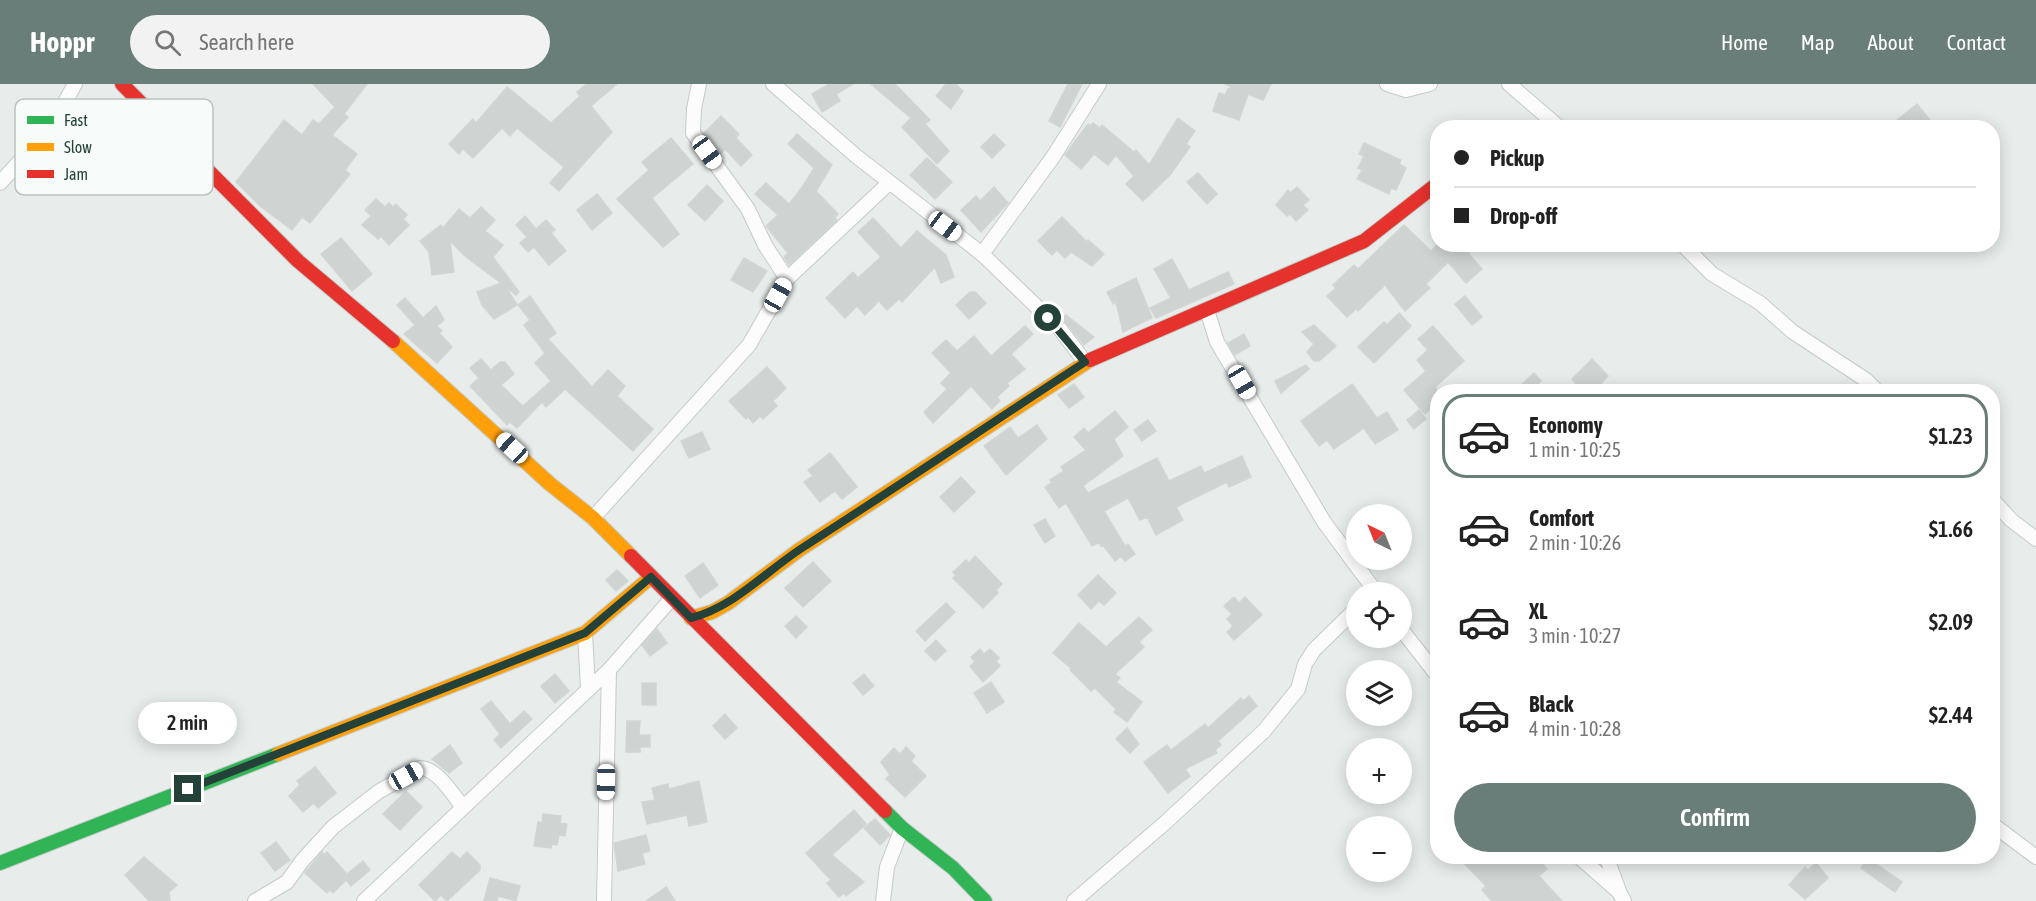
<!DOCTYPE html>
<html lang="en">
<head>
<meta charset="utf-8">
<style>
  :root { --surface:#fff; --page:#f2f2f2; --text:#222; --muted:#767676; --line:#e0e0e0; --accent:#697e78 }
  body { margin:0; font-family:"Asap Condensed",sans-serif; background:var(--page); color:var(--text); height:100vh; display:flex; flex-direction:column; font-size:22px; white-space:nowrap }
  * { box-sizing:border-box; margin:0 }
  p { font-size:20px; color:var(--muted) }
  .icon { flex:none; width:33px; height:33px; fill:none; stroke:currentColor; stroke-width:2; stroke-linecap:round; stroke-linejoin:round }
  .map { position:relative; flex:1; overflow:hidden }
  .drawer { position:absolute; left:1430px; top:300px; width:570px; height:480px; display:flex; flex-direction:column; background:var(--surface); border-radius:24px; box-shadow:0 3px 15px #0003 }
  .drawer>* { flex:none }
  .top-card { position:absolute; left:1430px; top:36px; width:570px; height:132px; border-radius:24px; box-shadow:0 3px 15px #0003; display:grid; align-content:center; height:132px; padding:0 24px; background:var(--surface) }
  .needle { width:39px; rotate:317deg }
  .tools { position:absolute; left:1346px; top:420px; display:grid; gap:12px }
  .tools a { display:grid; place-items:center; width:66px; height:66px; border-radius:50%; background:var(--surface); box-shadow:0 3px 15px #0003; font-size:30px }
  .end { position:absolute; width:27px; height:27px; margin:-14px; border:8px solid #24423a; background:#fff; box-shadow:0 0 0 3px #fff }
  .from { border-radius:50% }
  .bubble { position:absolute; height:42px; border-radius:21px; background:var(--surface); box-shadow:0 3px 15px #0003; font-size:20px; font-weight:600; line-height:42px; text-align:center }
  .car { position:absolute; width:18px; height:36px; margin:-18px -9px; border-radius:8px; box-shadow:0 0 4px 2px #0007; background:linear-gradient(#fff 24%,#345 0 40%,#fff 0 76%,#345 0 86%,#fff 0) }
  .top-card b { display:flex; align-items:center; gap:21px; height:57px; font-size:22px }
  .top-card b+b { border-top:2px solid var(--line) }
  .top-card i { width:15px; height:15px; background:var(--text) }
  ul { padding:10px 0 0; list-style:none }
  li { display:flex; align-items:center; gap:18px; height:84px; margin:0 12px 9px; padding:0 12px; border:3px solid transparent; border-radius:24px }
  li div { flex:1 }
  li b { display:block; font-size:22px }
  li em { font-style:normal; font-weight:600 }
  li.active { border-color:var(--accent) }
  li>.icon { width:54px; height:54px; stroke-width:1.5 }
  .cta { display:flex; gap:12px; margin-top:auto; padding:12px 24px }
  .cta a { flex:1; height:69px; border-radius:36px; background:var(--accent); color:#fff; font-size:24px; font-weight:600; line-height:69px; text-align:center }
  header { display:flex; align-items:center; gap:36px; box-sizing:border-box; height:84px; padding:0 30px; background:var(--accent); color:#fff }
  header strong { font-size:28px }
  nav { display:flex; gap:33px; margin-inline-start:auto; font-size:21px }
  .search { width:420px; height:54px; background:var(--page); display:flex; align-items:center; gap:15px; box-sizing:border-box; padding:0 21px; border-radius:33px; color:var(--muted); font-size:22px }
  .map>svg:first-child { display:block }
  .building { fill:#cfd4d2; stroke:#d1d6d4; stroke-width:1.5 }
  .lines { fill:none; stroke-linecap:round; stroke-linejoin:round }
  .street-casing { stroke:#c5cac8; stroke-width:16 }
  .fast-casing { stroke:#c3cbc8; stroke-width:16 }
  .slow-casing { stroke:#c3cbc8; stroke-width:16 }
  .jam-casing { stroke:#c3cbc8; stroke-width:16 }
  .street { stroke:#fcfcfc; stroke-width:14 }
  .fast { stroke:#30b455; stroke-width:14 }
  .slow { stroke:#ff9f0a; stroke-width:14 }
  .jam { stroke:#e5322d; stroke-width:14 }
  .route { stroke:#24423a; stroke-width:8 }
  .key { fill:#f7fbf9; stroke:#b8c4c0; stroke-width:1.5 }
  .key-label { font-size:16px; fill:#24423a }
</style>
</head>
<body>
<header>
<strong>Hoppr</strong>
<div class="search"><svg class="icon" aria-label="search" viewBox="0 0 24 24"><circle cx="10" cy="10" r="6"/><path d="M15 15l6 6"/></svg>Search here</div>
<nav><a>Home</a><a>Map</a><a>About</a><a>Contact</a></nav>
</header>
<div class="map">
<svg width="2036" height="817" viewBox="0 0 2036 817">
  <rect width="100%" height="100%" fill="#e8edeb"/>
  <g class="building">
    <polygon points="313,0 367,0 344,30 348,33 332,51 357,70 345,86 350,90 310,139 302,133 292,146 260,122 236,98 284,36 302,51 313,36 319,40 335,23"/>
    <polygon points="587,0 617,0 591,22 612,48 559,107 550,99 564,83 517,44 510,52 502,44 473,74 463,65 459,70 449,60 473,35 476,39 507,3 551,39 580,12 577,8"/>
    <polygon points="829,0 853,0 836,10 840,17 822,28 812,10"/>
    <polygon points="871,0 895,0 930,36 925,40 949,67 937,80 902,43 911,34"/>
    <polygon points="946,0 956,0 963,7 951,25 936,12"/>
    <polygon points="1068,0 1082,0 1060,43 1049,37"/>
    <polygon points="1225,0 1271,0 1263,16 1248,10 1239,36 1213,27 1219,9 1225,11 1228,5 1232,3"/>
    <polygon points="1917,20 1936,44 1901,44 1896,37"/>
    <polygon points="721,32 739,50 736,54 752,71 741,82 725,65 720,70 704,49"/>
    <polygon points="1178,34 1195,47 1186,60 1190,63 1170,91 1143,117 1126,100 1134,92 1116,71 1108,81 1094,70 1081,85 1065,71 1088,40 1090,42 1093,39 1100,44 1102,41 1134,68 1136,66 1149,81"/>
    <polygon points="797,50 832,81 816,107 838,130 835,133 837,136 789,181 784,173 788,169 766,142 778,131 755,110 766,99 789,120 803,102 814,84 788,60"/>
    <polygon points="994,50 1005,61 992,74 981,63"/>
    <polygon points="671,54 693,80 652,114 679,150 663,163 617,115 649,86 642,78"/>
    <polygon points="1364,59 1401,76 1399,80 1406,84 1396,106 1391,104 1389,110 1357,95 1362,86 1358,84 1364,72 1359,70"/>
    <polygon points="927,74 952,98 935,115 910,91"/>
    <polygon points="1198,89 1217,110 1207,120 1187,98"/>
    <polygon points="707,101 723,117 705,137 688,121"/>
    <polygon points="994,103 1008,119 981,148 961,126 976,112 980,117"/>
    <polygon points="1297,103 1309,116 1303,121 1308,126 1296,137 1290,130 1287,132 1276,121 1288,106 1290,109"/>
    <polygon points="597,110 612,129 592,146 577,126"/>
    <polygon points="376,115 385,123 389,119 393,123 396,120 407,131 403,135 409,141 389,161 381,152 378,155 362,141 371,132 365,126"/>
    <polygon points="481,123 495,136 485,147 503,161 493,173 519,208 516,211 506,203 517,221 494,235 482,221 477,208 501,199 466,173 450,157 454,188 432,191 429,168 420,157 441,141 443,144 459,125 470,134"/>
    <polygon points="525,132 536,145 546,136 555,146 551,149 566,167 549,181 534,163 528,168 520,159 527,153 516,141"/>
    <polygon points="1062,133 1087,158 1088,156 1104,170 1092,182 1071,168 1065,174 1057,166 1052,171 1038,157"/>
    <polygon points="873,134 901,164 917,147 946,171 954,193 941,199 935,183 902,218 899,215 887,226 879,217 865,231 857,222 845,234 826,214 853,188 858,194 881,173 858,148"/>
    <polygon points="1404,141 1431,167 1438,160 1479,160 1468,169 1482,185 1466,199 1448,178 1426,200 1430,204 1405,227 1385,201 1358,227 1356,225 1347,233 1327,212 1336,204 1333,201 1354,181 1358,185"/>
    <polygon points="341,154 372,190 352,207 321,170"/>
    <polygon points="744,174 767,187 753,208 731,196"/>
    <polygon points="1172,175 1189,206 1228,188 1234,200 1156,234 1150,224 1171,214 1154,185"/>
    <polygon points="1136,194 1152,234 1123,248 1116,218 1113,220 1107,208"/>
    <polygon points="970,208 975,208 986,219 969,235 956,221"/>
    <polygon points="530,212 556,249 548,255 592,303 608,286 625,302 617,312 653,345 633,367 565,305 546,323 542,318 517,344 510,338 507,341 470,302 479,294 470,284 481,275 491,286 500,278 505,278 514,290 501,301 523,322 551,297 535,279 545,269 524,241 530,236 518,221"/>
    <polygon points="1465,212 1482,233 1472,241 1455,220"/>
    <polygon points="405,214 423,234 436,222 444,236 437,242 442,247 439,249 452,263 437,279 404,250 415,241 397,221"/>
    <polygon points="1399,229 1411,242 1374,279 1358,263 1384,238 1387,241"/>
    <polygon points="1066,231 1094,253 1084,261 1062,234"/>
    <polygon points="1314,241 1336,262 1319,277 1314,277 1307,268 1314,260 1302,248"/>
    <polygon points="1025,242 1033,250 1011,270 1025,285 1007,299 1009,302 997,313 1000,317 992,325 971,302 933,339 924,328 947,305 941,299 951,289 932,269 946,256 957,267 974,252 991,272"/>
    <polygon points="1433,242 1464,277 1436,302 1437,319 1425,330 1404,306 1426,287 1417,276 1428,266 1418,255"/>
    <polygon points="1244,250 1250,262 1235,271 1228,259"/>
    <polygon points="1592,275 1608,292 1593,308 1584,308 1572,295"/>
    <polygon points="1306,281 1309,285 1281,309 1275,297"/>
    <polygon points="767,283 786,304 773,317 777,322 763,335 760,332 753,339 748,333 746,335 729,317"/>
    <polygon points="1534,289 1541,297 1530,308 1525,308 1520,302"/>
    <polygon points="1074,300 1084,313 1069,324 1058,311"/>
    <polygon points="1352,300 1377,334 1387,328 1398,346 1375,360 1364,344 1334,365 1327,356 1319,362 1301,337"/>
    <polygon points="1419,326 1426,335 1414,345 1407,336"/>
    <polygon points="1115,327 1128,343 1114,355 1123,372 1083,402 1088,409 1157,374 1169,397 1201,382 1204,389 1242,372 1251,393 1229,403 1227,398 1176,423 1183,436 1156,451 1147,433 1140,436 1128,414 1104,427 1125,462 1128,460 1135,470 1125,477 1121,472 1115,477 1103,461 1101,462 1099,458 1092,462 1066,419 1059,424 1045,403 1052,399 1050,396 1064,387 1061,383 1086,366 1074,353 1084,344 1088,349"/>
    <polygon points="1148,336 1156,347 1142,357 1134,346"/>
    <polygon points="1037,341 1047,355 1006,391 984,362 1010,343 1018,354"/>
    <polygon points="702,348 710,365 689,374 681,357"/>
    <polygon points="830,369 857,403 842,415 835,407 820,418 804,398 813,392 808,386"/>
    <polygon points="961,393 975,408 954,428 940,413"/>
    <polygon points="1045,435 1055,452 1045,459 1034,441"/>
    <polygon points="975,472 1002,500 996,506 998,509 983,524 953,494 956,491 953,488 966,476 969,479"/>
    <polygon points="813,478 831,497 803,523 785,504"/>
    <polygon points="703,479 718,501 700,514 685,492"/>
    <polygon points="617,486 628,497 616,507 606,496"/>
    <polygon points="1098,491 1116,509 1104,521 1099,517 1091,525 1078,511"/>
    <polygon points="1234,513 1239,519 1245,513 1262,531 1234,556 1227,548 1233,542 1227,535 1232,530 1224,522"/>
    <polygon points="946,519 955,528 925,557 916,547"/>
    <polygon points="796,532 807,543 796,554 785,542"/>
    <polygon points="1139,533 1152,546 1139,558 1144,563 1115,590 1120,594 1116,598 1142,618 1127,638 1114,628 1116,625 1095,604 1091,607 1070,586 1072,585 1053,569 1079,539 1106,563"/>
    <polygon points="657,545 667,559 650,572 642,561"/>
    <polygon points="936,556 946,567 935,577 925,567"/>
    <polygon points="980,565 984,570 990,565 999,574 996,577 1000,582 983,598 970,582 975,578 971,573"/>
    <polygon points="555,590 569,607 555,619 541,602"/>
    <polygon points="864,590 874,602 863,611 853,599"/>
    <polygon points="991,598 1004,618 987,629 974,609"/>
    <rect x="642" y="599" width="14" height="22"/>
    <polygon points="1249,612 1257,622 1218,657 1221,661 1215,666 1217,669 1185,685 1190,692 1168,709 1144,678 1167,661 1171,666 1205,640 1208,644 1241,614 1243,617"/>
    <polygon points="491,617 510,640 524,627 532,635 501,664 494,656 500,650 481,625"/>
    <polygon points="725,630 737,644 725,655 713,642"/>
    <polygon points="627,637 640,637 639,651 650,651 650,663 640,663 640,668 626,668"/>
    <polygon points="1127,644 1139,660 1130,669 1116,655"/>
    <polygon points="450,661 462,679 449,689 432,675"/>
    <polygon points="906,663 915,672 911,677 926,692 905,713 886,695 890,691 881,678 894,664 900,670"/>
    <polygon points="315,683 336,709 318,724 314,719 303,728 289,712 300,701 297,697"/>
    <polygon points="699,697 707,738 689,742 687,731 647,740 642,718 655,716 652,704 668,700 669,705"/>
    <polygon points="406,707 422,723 400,746 383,730"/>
    <polygon points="854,726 866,740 832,771 864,798 846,812 844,809 839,813 827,799 831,796 806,769"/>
    <polygon points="543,730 561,732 560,739 567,740 565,752 559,751 557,761 552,760 551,764 534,762 538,738 542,739"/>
    <polygon points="875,735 890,751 880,761 864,744"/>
    <polygon points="646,751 650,767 642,769 645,780 618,787 614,759"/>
    <polygon points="276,758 290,776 275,787 261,769"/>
    <polygon points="322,768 324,771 327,768 347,790 363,777 370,786 351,802 346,796 333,809 330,806 327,809 305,789"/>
    <polygon points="452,768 460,775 467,768 480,781 480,786 447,817 441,811 435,817 419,801"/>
    <polygon points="1457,772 1536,772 1547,785 1539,792 1562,817 1492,817 1482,806 1486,802"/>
    <polygon points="144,773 177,801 169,808 170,817 149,817 125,791"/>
    <polygon points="1868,774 1902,798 1895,808 1861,784"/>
    <polygon points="1816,779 1828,794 1805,815 1789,801 1805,783 1808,786"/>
    <polygon points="490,794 520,802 516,817 498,812 497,817 484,817"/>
    <polygon points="666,803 675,817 646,817"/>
  </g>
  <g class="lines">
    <g class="street-casing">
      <g id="street">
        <polyline points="699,0 694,25 693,49 748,125 765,161 787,195"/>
        <polyline points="773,0 856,72 982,170 1060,245 1085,278"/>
        <polyline points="1387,0 1406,6 1430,0"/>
        <polyline points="1509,0 1560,44"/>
        <polyline points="0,99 51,43 75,0"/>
        <polyline points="1682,160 1712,190 1760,219 1793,248 1866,296 1878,308"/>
        <polyline points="982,170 1053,73 1099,0"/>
        <polyline points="1207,226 1217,258 1324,438 1376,508"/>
        <polyline points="1992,415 2011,436 2036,455"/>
        <polyline points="593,434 749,261 787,195 889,99"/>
        <polyline points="1401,545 1437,591"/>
        <polyline points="585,549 588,604"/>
        <polyline points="1992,740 2036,773"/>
        <polyline points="1578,772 1619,808 1624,817"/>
        <polyline points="1606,772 1619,807"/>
        <path d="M255,817L287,798L302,777L333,743L378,708L420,684C437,684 453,711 463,723"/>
        <polyline points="364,817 609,586 672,514"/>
        <polyline points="604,817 609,586"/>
        <polyline points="883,817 887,783 902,744"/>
        <polyline points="1074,817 1166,738 1264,647 1298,605 1305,580 1314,566 1356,525"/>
      </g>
    </g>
    <g class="fast-casing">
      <g id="fast">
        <polyline points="885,727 902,744 953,784 985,817"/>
        <polyline points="0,779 278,670"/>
      </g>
    </g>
    <g class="slow-casing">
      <g id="slow">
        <polyline points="393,257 550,400 593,434 631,472"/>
        <polyline points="691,534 712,528 728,519 799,466 1090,276"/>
        <polyline points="278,670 585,549 651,493"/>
      </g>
    </g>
    <g class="jam-casing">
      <g id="jam">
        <polyline points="122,0 298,177 393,257"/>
        <polyline points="1090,276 1364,157 1437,100"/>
        <polyline points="631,472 885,727"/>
      </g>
    </g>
    <use href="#street" class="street"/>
    <use href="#fast" class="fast"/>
    <use href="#slow" class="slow"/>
    <use href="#jam" class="jam"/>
  </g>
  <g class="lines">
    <path class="route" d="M188,705L585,549L651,493L691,534C734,523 765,488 802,464C897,403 990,340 1085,278L1048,234"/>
  </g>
  <rect x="15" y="15" width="198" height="96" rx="9" class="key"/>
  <rect x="27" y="32" width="27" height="8" fill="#30b455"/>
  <rect x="27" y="59" width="27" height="8" fill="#ff9f0a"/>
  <rect x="27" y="86" width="27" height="8" fill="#e5322d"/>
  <g class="key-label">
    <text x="64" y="42">Fast</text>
    <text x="64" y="69">Slow</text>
    <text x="64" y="96">Jam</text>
  </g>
</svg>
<div class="tools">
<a><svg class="needle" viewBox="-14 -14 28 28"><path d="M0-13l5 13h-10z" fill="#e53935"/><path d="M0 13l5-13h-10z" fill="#767676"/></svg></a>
<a><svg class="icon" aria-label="locate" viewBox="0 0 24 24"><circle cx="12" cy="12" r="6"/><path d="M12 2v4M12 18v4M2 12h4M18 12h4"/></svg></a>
<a><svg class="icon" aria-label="layers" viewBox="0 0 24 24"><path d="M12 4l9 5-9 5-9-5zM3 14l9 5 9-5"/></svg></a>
<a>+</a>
<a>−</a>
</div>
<i class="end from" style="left:1048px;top:234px"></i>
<i class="end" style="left:188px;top:705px"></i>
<div class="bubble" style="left:138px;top:618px;width:99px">2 min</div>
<i class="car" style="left:707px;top:68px;rotate:144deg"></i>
<i class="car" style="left:945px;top:142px;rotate:127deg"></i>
<i class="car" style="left:778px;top:211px;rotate:29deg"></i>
<i class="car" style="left:1242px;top:298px;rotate:150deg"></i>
<i class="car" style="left:512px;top:364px;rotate:313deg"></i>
<i class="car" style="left:406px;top:692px;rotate:61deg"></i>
<i class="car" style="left:606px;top:698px;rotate:181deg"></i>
<div class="top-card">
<b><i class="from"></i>Pickup</b>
<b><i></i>Drop-off</b>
</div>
<section class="drawer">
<ul>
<li class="active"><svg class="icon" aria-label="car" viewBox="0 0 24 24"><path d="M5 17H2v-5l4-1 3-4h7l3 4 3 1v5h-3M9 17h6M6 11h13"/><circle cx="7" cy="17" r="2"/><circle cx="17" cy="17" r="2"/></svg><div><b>Economy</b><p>1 min · 10:25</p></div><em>$1.23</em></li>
<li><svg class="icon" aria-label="car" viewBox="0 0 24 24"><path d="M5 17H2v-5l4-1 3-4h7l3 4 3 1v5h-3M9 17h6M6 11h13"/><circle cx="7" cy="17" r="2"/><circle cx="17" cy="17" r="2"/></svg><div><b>Comfort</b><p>2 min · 10:26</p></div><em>$1.66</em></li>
<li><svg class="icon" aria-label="car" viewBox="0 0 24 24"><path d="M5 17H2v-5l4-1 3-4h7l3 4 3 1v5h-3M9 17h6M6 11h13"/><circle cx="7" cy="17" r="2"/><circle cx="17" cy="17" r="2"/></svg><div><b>XL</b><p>3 min · 10:27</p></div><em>$2.09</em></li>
<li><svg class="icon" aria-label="car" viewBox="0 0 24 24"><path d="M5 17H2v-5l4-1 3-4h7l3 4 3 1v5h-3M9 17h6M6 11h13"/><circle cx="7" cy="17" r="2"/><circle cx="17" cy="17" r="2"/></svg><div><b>Black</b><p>4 min · 10:28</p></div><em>$2.44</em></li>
</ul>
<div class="cta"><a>Confirm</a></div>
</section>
</div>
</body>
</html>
